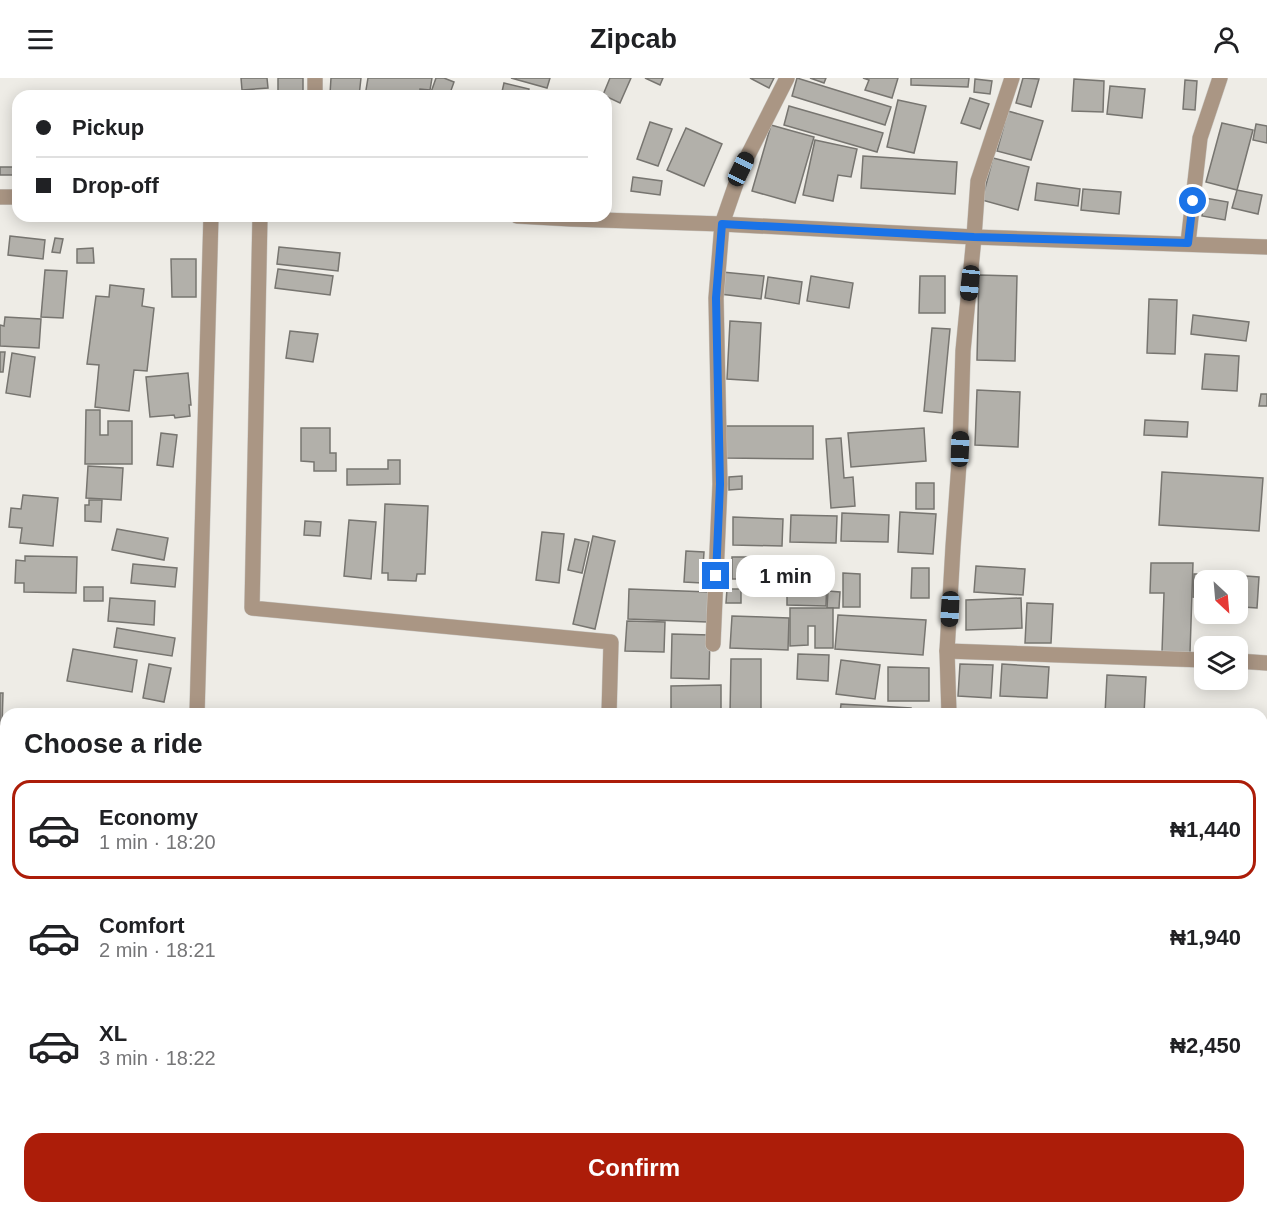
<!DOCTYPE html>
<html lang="en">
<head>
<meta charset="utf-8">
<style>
  :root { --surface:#fff; --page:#f2f2f2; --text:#202124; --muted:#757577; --line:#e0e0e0; --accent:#ac1d09 }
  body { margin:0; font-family:Helvetica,sans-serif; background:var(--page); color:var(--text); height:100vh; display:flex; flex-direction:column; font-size:22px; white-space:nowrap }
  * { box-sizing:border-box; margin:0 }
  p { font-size:20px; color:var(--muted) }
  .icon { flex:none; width:33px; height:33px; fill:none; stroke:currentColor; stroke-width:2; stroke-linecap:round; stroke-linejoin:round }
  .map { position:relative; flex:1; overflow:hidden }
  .panel { position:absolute; left:0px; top:630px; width:1268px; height:506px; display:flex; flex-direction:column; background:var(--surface); border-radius:18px 18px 0 0; box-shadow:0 3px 15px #0003 }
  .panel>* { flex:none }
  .guide { position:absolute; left:12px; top:12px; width:600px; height:132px; border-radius:18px; box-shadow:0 3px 15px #0003; display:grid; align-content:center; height:132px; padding:0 24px; background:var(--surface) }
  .needle { width:39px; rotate:154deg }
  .tools { position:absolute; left:1194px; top:492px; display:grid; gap:12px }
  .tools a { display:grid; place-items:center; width:54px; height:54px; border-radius:12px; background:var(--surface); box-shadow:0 3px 15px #0003; font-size:30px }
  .end { position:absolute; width:27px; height:27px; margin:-14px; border:8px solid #1a73e8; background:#fff; box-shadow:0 0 0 3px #fff }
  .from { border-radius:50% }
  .bubble { position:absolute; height:42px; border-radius:18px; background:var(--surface); box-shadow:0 3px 15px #0003; font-size:20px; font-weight:800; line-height:42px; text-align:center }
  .car { position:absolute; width:18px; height:36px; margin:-18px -9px; border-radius:8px; box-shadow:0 0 4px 2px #0007; background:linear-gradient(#222 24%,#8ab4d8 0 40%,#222 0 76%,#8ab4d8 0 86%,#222 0) }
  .guide b { display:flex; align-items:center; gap:21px; height:57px; font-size:22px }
  .guide b+b { border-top:2px solid var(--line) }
  .guide i { width:15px; height:15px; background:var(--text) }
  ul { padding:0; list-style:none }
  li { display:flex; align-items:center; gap:18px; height:99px; margin:0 12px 9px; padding:0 12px; border:3px solid transparent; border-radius:18px }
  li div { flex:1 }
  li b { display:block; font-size:22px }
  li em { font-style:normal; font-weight:800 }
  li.selected { border-color:var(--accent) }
  li>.icon { width:54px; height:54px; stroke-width:1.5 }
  h2 { padding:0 24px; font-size:27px; line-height:72px }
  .button { display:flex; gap:12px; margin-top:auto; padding:12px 24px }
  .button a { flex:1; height:69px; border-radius:18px; background:var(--accent); color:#fff; font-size:24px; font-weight:800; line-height:69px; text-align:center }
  header { display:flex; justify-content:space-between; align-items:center; height:78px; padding:0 24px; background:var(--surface); font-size:27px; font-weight:800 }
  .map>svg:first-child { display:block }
  .building { fill:#b2b0aa; stroke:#777570; stroke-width:1.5 }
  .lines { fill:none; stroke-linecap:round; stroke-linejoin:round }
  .minor-casing { stroke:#c9c7c2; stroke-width:16 }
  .minor { stroke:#aa9684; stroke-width:15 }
  .route { stroke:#1a73e8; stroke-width:8 }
</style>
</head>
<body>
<header><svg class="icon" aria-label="menu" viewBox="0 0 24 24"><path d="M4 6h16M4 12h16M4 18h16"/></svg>Zipcab<svg class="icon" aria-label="person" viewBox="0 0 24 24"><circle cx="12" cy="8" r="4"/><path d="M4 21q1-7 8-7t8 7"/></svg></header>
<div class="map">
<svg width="1267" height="1135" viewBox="0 0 1267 1135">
  <rect width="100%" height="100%" fill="#eeece6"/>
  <g class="building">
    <polygon points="241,0 267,0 268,10 242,12"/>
    <rect x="278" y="0" width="25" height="18"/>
    <polygon points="331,0 361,0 359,18 330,16"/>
    <polygon points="368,0 432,0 430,12 420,11 419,18 365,18"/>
    <polygon points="436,0 444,0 454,4 449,18 430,17"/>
    <polygon points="511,0 550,0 547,10"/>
    <polygon points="610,0 631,0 620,25 603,17"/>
    <polygon points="645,0 663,0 660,7"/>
    <polygon points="750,0 774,0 769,10"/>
    <polygon points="797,0 891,29 885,47 792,18"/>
    <polygon points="810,0 826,0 824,5"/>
    <polygon points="863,0 898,0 892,20 865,12 869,2"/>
    <polygon points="911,0 969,0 968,9 911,7"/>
    <polygon points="1023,0 1039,1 1031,29 1016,25"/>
    <polygon points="975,1 992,3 990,16 974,14"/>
    <polygon points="1074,1 1104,3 1103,34 1072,33"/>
    <polygon points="1185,2 1197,3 1195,32 1183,31"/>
    <polygon points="504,5 529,11 527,18 501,18"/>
    <polygon points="1110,8 1145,11 1142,40 1107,36"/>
    <polygon points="970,20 989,26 980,51 961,45"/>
    <polygon points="898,22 926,28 914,75 887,69"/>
    <polygon points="789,28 883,55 877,74 784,47"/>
    <polygon points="1008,33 1043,43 1031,82 997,73"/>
    <polygon points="650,44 672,51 658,88 637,81"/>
    <polygon points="1222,45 1253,52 1237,112 1206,104"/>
    <polygon points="1256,46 1267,48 1267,65 1253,62"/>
    <polygon points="771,47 814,59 795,125 752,113"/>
    <polygon points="686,50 722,66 704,108 667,92"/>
    <polygon points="815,62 857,71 851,99 838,97 833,123 803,117"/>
    <polygon points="863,78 957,84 955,116 861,110"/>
    <polygon points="993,80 1029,89 1018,132 982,122"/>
    <rect x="0" y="89" width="13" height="8"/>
    <polygon points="606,95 611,95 610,119 606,119"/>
    <polygon points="633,99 662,103 660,117 631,113"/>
    <polygon points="1037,105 1080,111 1078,128 1035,122"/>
    <polygon points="1083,111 1121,114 1119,136 1081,132"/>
    <polygon points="1237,112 1262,117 1258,136 1232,130"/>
    <polygon points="1205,120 1228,124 1225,142 1202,138"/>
    <polygon points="10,158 45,162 43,181 8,177"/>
    <polygon points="55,160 63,161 60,175 52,174"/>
    <polygon points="279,169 340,175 338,193 277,186"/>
    <polygon points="93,170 94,185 77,185 77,171"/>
    <polygon points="171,181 196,181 196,219 172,219"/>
    <polygon points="278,191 333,198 330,217 275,210"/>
    <polygon points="45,192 67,193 63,240 41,239"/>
    <polygon points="722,194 764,198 761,221 720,216"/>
    <polygon points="979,197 1017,198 1015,283 977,282"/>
    <polygon points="811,198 853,205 849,230 807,223"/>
    <polygon points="920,198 945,198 945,235 919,235"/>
    <polygon points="768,199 802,204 799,226 765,220"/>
    <polygon points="110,207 144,211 142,228 154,230 147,293 134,292 129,333 95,329 99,287 87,286 96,218 109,219"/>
    <polygon points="1149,221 1177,222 1175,276 1147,275"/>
    <polygon points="1193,237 1249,244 1246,263 1191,256"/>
    <polygon points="5,239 41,241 39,270 0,268 0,247 4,248"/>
    <polygon points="730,243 761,245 758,303 727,301"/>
    <polygon points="932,250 950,251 942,335 924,333"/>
    <polygon points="290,253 318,256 313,284 286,280"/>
    <polygon points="0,274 5,274 3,294 0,294"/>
    <polygon points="12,275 35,279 30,319 6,315"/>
    <polygon points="1205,276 1239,278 1237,313 1202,311"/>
    <polygon points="188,295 191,327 189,327 190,338 175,340 174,337 150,339 146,299"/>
    <polygon points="977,312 1020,314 1018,369 975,367"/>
    <polygon points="1261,316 1267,316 1267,328 1259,328"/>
    <polygon points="86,332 100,332 100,357 108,357 108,343 132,343 132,386 85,386"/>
    <polygon points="1145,342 1188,344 1187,359 1144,357"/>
    <polygon points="726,348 813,348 813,381 726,380"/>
    <polygon points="301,350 330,350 330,375 336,375 336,393 314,393 314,384 301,383"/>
    <polygon points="924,350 926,383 851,389 848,355"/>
    <polygon points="161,355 177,357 173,389 157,387"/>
    <polygon points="841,360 844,400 853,399 855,428 831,430 826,361"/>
    <polygon points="388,382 400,382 400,406 347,407 347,391 388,391"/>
    <polygon points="88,388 123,390 121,422 86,420"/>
    <polygon points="1162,394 1263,400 1259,453 1159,447"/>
    <polygon points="742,398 742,411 729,412 729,399"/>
    <rect x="916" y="405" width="18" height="26"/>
    <polygon points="23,417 58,420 53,468 20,465 22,450 9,449 11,430 21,431"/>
    <polygon points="89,422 102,422 101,444 85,443 85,427 89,427"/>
    <polygon points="385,426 428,428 425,496 417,496 416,503 388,502 388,495 382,495"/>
    <polygon points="900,434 936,436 933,476 898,474"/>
    <polygon points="842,435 889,437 888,464 841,463"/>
    <polygon points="791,437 837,438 836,465 790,464"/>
    <polygon points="733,439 783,441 782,468 733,467"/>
    <polygon points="349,442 376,444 371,501 344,498"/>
    <polygon points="305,443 321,444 320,458 304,457"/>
    <polygon points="117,451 168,460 164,482 112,472"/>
    <polygon points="542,454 564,456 559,505 536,502"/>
    <polygon points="593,458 615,463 595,551 573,546"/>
    <polygon points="575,461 589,464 582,495 568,492"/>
    <polygon points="686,473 704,474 702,505 684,504"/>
    <polygon points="25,478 77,479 76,515 24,514 24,505 15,505 16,482 25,483"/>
    <rect x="732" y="479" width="47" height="22"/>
    <polygon points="1151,485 1193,485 1190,575 1162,574 1164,515 1150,515"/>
    <polygon points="133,486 177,490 175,509 131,505"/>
    <polygon points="976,488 1025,491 1023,517 974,514"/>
    <polygon points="912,490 929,490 929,520 911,520"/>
    <polygon points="843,495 860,496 860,529 843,529"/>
    <polygon points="1194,496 1206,496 1204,520 1193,519"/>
    <polygon points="787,498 827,499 826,528 787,527"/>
    <polygon points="1246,498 1259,499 1257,530 1243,529"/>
    <rect x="84" y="509" width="19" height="14"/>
    <polygon points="629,511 709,514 707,544 628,541"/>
    <polygon points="727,511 741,511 741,525 726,525"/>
    <polygon points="828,513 840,514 839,530 827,530"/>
    <polygon points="110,520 155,523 154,547 108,543"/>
    <polygon points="1021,520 1022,550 966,552 966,522"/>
    <polygon points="1027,525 1053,526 1051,565 1025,565"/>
    <polygon points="790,530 833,530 833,570 815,570 815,548 808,548 808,567 790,568"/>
    <polygon points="838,537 926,542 923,577 835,571"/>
    <polygon points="732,538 789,540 788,572 730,570"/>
    <polygon points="627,543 665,544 664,574 625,573"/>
    <polygon points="117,550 175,560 172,578 114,569"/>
    <polygon points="672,556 710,557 709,601 671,600"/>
    <polygon points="73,571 137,582 132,614 67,603"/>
    <polygon points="798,576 829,577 828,603 797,601"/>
    <polygon points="731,581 761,581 761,636 730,636"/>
    <polygon points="841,582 880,587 875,621 836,616"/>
    <polygon points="149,586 171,590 164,624 143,620"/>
    <polygon points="960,586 993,587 991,620 958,618"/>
    <polygon points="1002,586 1049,589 1047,620 1000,618"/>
    <polygon points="888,589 929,590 929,623 888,623"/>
    <polygon points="1107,597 1146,599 1144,636 1105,636"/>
    <polygon points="721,607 721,636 671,636 671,608"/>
    <polygon points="0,615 3,615 2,649 0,649"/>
    <polygon points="841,626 911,630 910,636 840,636"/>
    <polygon points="0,653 6,654 6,687 0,687"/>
    <polygon points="1262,735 1267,736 1267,767 1262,766"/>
    <rect x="1262" y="780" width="5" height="36"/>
    <polygon points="6,1061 6,1105 0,1105 0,1062"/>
    <polygon points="1266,1076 1267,1076 1267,1101 1262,1100"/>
    <polygon points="1262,1119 1267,1119 1267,1135 1228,1135 1228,1133 1243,1133 1243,1130 1262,1130"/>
    <polygon points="58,1130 93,1130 92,1135 57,1135"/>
    <rect x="189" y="1130" width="27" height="5"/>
    <polygon points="446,1130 471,1130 470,1135 446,1133"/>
    <polygon points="522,1130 550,1130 548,1135 520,1135"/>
    <polygon points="788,1130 816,1130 816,1133"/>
    <polygon points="826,1130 855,1130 854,1135 825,1133"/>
    <polygon points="1060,1130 1095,1130 1094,1135 1059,1135"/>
    <polygon points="1147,1132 1221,1134 1221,1135 1147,1135"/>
  </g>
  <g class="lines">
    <g class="minor-casing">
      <g id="minor">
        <polyline points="315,18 315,0"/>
        <polyline points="0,119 18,119"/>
        <polyline points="260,138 252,530 611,564 609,636"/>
        <polyline points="517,138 571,141 722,146 974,159 1267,169"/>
        <polyline points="1188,165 1200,60 1220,0"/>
        <polyline points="713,566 720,406 716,220 722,146 741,91 787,0"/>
        <polyline points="947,573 1204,582"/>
        <polyline points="1238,583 1267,585"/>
        <polyline points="197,636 211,138"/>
        <polyline points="949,636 947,573 953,469 960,371 963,273 974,159 978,103 1012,0"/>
        <polyline points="0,741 6,741"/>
        <polyline points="1262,965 1267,965"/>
        <polyline points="691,1130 767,1135"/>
        <polyline points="172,1135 172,1130"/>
        <polyline points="675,1135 676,1130"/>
        <polyline points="897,1135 898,1130"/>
      </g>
    </g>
    <use href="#minor" class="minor"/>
  </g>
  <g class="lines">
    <polyline class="route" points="716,498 720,406 716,220 722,146 974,159 1188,165 1193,123"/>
  </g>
</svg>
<div class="tools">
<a><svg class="needle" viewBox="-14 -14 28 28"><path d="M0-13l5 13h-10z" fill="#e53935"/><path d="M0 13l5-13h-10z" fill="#757577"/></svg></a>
<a><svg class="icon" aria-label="layers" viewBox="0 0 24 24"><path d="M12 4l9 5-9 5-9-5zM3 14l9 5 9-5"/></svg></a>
</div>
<i class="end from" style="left:1193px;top:123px"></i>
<i class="end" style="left:716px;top:498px"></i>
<div class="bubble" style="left:736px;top:477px;width:99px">1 min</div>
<i class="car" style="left:741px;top:91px;rotate:26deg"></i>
<i class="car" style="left:970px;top:205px;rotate:186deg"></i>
<i class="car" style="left:960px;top:371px;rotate:2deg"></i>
<i class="car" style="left:950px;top:531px;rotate:183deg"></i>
<div class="guide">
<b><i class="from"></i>Pickup</b>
<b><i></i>Drop-off</b>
</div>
<section class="panel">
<h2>Choose a ride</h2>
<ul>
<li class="selected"><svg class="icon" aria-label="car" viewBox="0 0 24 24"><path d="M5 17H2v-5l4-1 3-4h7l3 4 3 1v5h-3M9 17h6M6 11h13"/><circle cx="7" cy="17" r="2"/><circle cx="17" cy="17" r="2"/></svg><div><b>Economy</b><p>1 min · 18:20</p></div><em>₦1,440</em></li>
<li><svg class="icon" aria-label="car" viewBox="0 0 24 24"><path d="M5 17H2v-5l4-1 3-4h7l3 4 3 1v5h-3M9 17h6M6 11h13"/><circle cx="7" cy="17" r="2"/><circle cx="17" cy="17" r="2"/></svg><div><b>Comfort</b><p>2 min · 18:21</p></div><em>₦1,940</em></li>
<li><svg class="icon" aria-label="car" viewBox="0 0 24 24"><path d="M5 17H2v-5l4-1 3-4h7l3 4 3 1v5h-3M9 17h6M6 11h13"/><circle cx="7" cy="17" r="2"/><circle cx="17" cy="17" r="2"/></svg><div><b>XL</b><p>3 min · 18:22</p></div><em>₦2,450</em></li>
</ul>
<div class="button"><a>Confirm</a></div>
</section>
</div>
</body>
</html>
